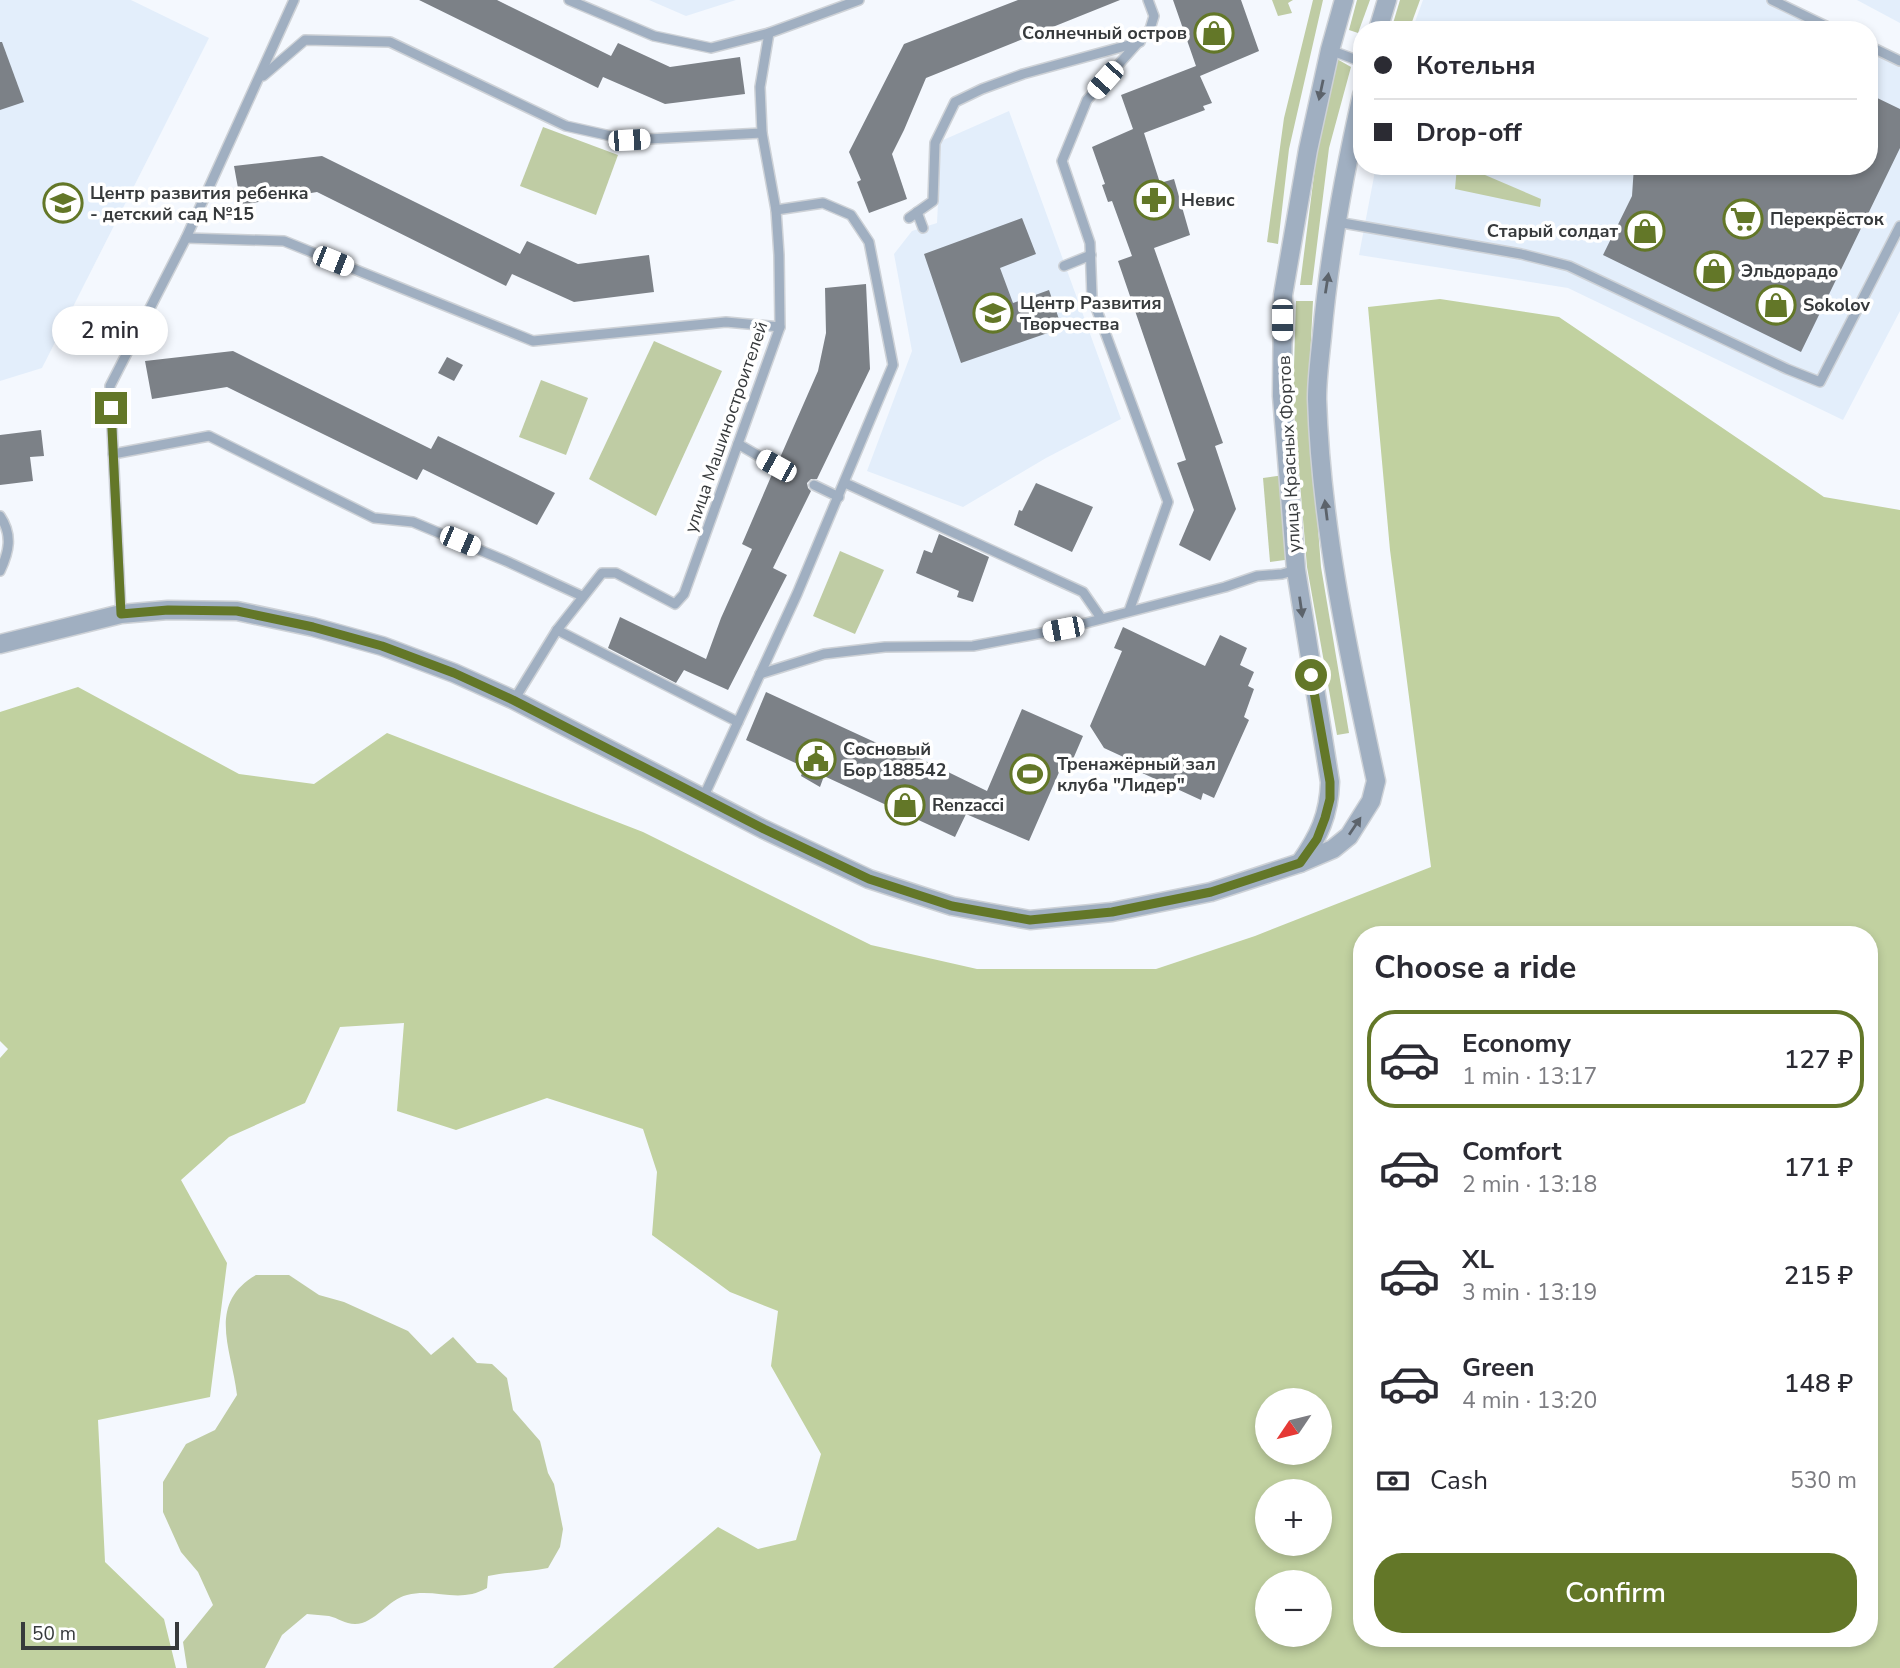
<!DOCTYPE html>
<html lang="en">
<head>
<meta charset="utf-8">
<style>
  :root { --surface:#fff; --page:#f7f7f7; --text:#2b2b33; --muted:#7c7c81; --line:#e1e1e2; --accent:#637728 }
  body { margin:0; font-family:"Nunito Sans",sans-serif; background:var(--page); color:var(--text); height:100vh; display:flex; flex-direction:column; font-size:26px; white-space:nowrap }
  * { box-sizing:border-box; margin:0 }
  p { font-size:23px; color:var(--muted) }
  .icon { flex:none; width:38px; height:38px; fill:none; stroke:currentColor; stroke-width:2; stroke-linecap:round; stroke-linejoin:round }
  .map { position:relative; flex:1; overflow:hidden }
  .drawer { position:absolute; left:1353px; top:926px; width:525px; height:721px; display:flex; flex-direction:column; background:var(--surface); border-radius:28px; box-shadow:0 4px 10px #0003 }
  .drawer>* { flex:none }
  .guide { position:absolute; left:1353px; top:21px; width:525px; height:154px; border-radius:28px; box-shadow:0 4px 10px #0003; display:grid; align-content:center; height:154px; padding:0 21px; background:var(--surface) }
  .needle { width:46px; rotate:235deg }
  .controls { position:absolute; left:1255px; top:1388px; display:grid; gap:14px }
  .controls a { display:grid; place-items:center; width:77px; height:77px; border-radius:50%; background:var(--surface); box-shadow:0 4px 10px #0003; font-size:35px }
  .scale { position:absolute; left:21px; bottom:18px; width:158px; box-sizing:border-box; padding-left:7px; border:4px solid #373a3c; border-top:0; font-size:19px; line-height:24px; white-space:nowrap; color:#373a3c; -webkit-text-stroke:5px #fff; paint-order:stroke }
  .end { position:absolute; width:32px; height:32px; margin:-16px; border:9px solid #637728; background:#fff; box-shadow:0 0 0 4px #fff }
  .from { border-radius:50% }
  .bubble { position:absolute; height:49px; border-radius:24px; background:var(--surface); box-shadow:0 4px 10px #0003; font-size:23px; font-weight:600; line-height:49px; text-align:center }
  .car { position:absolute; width:21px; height:42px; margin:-21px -10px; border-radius:9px; box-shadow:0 0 5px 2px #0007; background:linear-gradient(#fff 24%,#345 0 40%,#fff 0 76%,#345 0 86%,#fff 0) }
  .guide b { display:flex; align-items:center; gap:24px; height:66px; font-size:26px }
  .guide b+b { border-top:2px solid var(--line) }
  .guide i { width:18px; height:18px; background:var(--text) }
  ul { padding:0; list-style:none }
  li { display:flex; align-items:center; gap:21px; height:98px; margin:0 14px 10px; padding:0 7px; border:4px solid transparent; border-radius:28px }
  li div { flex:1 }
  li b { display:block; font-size:26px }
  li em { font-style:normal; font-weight:600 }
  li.current { border-color:var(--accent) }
  li>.icon { width:63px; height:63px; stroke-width:1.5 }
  h2 { padding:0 21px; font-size:32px; line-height:84px }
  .pay { display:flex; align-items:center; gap:18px; height:77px; padding:0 21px; font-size:26px }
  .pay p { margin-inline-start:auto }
  .action { display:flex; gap:14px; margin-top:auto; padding:14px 21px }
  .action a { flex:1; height:80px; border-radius:28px; background:var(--accent); color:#fff; font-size:28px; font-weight:600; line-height:80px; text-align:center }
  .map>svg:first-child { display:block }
  .built { fill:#e3eefb }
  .green { fill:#bfcca4 }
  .forest { fill:#c1d1a0; fill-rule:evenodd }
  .building { fill:#7c8187 }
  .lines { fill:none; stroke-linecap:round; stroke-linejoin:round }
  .service-casing { stroke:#ced2d7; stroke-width:12 }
  .tertiary-casing { stroke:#ced2d7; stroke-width:21 }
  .service { stroke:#a0afc1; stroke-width:9 }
  .tertiary { stroke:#a0afc1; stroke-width:18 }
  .oneway { fill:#5c636b }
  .route { stroke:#637728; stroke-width:9 }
  .labels { text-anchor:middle; stroke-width:7; stroke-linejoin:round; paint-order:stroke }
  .poi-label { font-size:18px; font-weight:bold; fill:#373a3c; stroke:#fff; text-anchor:start }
  .street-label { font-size:18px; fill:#373a3c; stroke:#fff }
</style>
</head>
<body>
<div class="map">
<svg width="1900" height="1668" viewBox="0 0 1900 1668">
  <rect width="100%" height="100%" fill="#f4f8fe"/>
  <g class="built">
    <polygon points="0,0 131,0 209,38 42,368 0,381"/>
    <polygon points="649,0 736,0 686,16"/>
    <polygon points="1423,0 1785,0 1846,30 1412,30"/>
    <polygon points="1857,0 1900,0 1900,23"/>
    <polygon points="1869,41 1900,56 1900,311 1843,420 1568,288 1359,255 1376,166 1869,166"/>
    <polygon points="1009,111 1121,419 1046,458 963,507 867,471 912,351 894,254 912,231 937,223 941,141"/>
  </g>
  <g class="green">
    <polygon points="1272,0 1293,0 1288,3 1292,13 1278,16"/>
    <polygon points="1313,0 1323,0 1289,149 1278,244 1267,242 1284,118"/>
    <polygon points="1357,0 1370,0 1358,33 1349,30"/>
    <polygon points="1400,0 1420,0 1409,30 1391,30"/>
    <polygon points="1337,59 1351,67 1329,148 1312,285 1300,285 1318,144"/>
    <polygon points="543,127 618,155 596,215 520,186"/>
    <polygon points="1457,166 1464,166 1541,199 1540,207 1455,189"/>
    <polygon points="1296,301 1313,301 1308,398 1321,567 1349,733 1337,735 1307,567 1293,399"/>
    <polygon points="654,341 722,371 656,516 589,479"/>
    <polygon points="541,380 588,398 566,455 519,437"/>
    <polygon points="1284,475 1292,559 1270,562 1263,478"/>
    <polygon points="840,551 884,570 855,634 813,616"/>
    <path d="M256,1275H289L319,1295L344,1302L408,1331L431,1355L453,1337L477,1363L492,1364L507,1378L513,1410L540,1441L548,1473L554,1484L563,1529L560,1547L548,1568C528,1572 509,1572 488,1576L487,1588C459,1604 436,1588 407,1595C388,1599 375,1624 355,1624C345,1624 338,1618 329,1616C322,1615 314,1615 307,1614L282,1635L265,1668H187L183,1642L213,1605L198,1572L181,1552L163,1512V1482L186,1444L215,1430L237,1395C232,1350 206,1304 256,1275Z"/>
  </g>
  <path class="forest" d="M1440,299L1559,317L1824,497L1900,510V1668H553L718,1527L758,1549L796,1540L821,1454L771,1366L778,1311L730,1292L652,1235L657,1172L643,1129L547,1098L456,1130L397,1111L404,1023L340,1027L305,1103L229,1137L181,1180L227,1263L210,1397L98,1420L105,1562L164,1619L176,1668H0V1058L8,1049L0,1041V712L78,687L239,774L314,784L387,733L643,832L871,945L977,969H1156L1255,936L1431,867L1390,550L1368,307ZM1869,934V1638H1362V934ZM1267,1400H1320V1452H1267ZM1267,1491H1320V1544H1267ZM1267,1582H1320V1634H1267Z"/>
  <g class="building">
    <polygon points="419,0 497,0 611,56 618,43 670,67 740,57 745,94 665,104 603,77 598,88"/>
    <polygon points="1018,0 1120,0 926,78 904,130 892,154 907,199 869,213 857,182 861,180 849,152 904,44"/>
    <polygon points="1173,0 1241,0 1259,51 1200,76 1212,103 1203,106 1205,110 1144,133 1160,183 1174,179 1190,235 1154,248 1223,443 1215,446 1236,509 1210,561 1179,545 1194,510 1177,463 1186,460 1118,261 1132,256 1112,201 1108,202 1102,185 1105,184 1092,147 1133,129 1121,95 1196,66"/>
    <polygon points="0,42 2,42 24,102 0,110"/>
    <polygon points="1869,94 1900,109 1900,148 1801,352 1603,255 1632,196 1634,166 1869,166"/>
    <polygon points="322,156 520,254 527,241 578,264 649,255 654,292 574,302 512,274 506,286 317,192 241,205 234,166"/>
    <polygon points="1022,218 1036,254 1000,268 1013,303 1049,290 1062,328 961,363 924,254"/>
    <polygon points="866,284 870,369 817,479 811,479 807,483 808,488 811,491 773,568 787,575 728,690 684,670 676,683 608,648 620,617 706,659 721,618 752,549 742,544 773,472 779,472 782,469 782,463 779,460 818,371 826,333 825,288"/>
    <polygon points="233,351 431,449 438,436 555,493 537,525 423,469 417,480 227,387 152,399 145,361"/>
    <polygon points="447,357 463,365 454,381 438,373"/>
    <polygon points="41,430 44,456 30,457 33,481 0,485 0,435"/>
    <polygon points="1036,483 1093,507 1072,552 1014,525 1019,510 1022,511"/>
    <polygon points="939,534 989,557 973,602 957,597 959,591 916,573 924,550 932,553"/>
    <polygon points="1123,627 1205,666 1220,635 1247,648 1240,665 1254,672 1248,686 1254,689 1244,717 1249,720 1214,798 1203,793 1201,800 1140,772 1143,766 1104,748 1090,726 1122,651 1114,648"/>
    <polygon points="766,692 905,756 907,752 987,791 1022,709 1083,736 1067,773 1060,770 1029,841 966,814 955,837 824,776 820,787 801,776 804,767 746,740"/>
  </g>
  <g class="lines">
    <g class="service-casing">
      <g id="service">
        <polyline points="569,0 654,36 711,48 769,33"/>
        <polyline points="1772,0 1834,30"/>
        <polyline points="1869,46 1900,61"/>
        <polyline points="1330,50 1362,62"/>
        <polyline points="263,76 305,40 390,42 566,126 629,140 762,133"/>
        <polyline points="917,212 923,228"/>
        <polyline points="909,218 933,201 935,143 955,102 982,89 1023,74 1140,42"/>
        <polyline points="1337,222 1521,254 1569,266 1787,369 1820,382 1900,226"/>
        <polyline points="186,238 284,241 533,341 726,322 780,327"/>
        <polyline points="1064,266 1091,255"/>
        <polyline points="738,444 776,466"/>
        <polyline points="113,454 209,436 374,518 413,522 506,561 582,596"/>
        <polyline points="845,483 1083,592 1101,618"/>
        <polyline points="814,485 839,497"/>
        <path d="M0,516C13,535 9,552 0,571"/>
        <polyline points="1129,611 1168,502 1092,297 1090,243 1062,161 1087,100 1150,29 1154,16 1148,0"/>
        <polyline points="121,614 110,386 186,238 294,0"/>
        <polyline points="557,630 738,722"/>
        <polyline points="760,674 824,654 885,647 973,646 1063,629 1225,587 1257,576 1282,574 1296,570"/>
        <polyline points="514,700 557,630 602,573 616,573 675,604 684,594 780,327 779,255 776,210 762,133 760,87 769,33 859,0"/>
        <polyline points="703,798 797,594 893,365 869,242 851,215 823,203 776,210"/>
      </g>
    </g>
    <g class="tertiary-casing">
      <g id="tertiary">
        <polyline points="1378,30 1387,0"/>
        <path d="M0,644L121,614L168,610L237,611L313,627L382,646L454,673L514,700L763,829L869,879L952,906L1030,920L1112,912L1211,892L1300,863L1333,849L1349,836L1371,801L1376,781C1349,655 1321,529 1317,399C1317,378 1320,356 1322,336C1329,255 1344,174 1362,95"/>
        <path d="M1300,863C1319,836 1329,815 1330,782L1296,570L1282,396L1283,295L1308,150L1330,50L1344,0"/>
      </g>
    </g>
    <use href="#service" class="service"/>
    <use href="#tertiary" class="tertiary"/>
  </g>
  <defs><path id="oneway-solid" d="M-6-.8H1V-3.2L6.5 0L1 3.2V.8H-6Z" transform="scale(1.75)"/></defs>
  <g class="oneway">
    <use href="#oneway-solid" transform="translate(1321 90) rotate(102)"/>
    <use href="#oneway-solid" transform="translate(1327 283) rotate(-81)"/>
    <use href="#oneway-solid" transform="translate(1326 510) rotate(-97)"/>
    <use href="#oneway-solid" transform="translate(1301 607) rotate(82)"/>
    <use href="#oneway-solid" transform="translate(1355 826) rotate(-56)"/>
  </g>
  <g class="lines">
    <polyline class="route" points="111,408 121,614 168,610 237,611 313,627 382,646 454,673 513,700 764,829 869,879 952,906 1030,920 1112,912 1211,892 1300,863 1317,839 1325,818 1330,799 1330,782 1311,675"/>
  </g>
  <defs>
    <g id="shop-ring" transform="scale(2.0125)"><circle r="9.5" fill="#fff" stroke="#637728" stroke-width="1.5"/><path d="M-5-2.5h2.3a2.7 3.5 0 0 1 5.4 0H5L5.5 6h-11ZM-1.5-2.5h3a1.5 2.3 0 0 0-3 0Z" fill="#637728"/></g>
    <g id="pharmacy-ring" transform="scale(2.0125)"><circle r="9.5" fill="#fff" stroke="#637728" stroke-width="1.5"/><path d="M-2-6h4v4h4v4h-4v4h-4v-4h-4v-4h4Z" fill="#637728"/></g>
    <g id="school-ring" transform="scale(2.0125)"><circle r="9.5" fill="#fff" stroke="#637728" stroke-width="1.5"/><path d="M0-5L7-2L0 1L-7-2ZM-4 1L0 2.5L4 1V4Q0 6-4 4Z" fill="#637728"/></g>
    <g id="supermarket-ring" transform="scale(2.0125)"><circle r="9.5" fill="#fff" stroke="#637728" stroke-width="1.5"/><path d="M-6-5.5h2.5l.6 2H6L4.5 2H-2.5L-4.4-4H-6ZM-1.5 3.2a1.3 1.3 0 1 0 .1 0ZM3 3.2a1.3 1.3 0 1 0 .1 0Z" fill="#637728"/></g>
    <g id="civic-ring" transform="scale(2.0125)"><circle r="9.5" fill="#fff" stroke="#637728" stroke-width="1.5"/><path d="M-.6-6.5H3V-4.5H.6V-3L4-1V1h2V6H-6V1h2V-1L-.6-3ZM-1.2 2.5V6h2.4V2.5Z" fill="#637728"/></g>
    <g id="stadium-ring" transform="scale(2.0125)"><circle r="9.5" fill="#fff" stroke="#637728" stroke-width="1.5"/><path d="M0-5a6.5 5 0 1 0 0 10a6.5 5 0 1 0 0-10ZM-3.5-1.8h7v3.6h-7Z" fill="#637728"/></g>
  </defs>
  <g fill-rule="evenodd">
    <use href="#shop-ring" x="1214" y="33"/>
    <use href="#pharmacy-ring" x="1154" y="200"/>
    <use href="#school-ring" x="63" y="203"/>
    <use href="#supermarket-ring" x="1743" y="219"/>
    <use href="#shop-ring" x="1645" y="231"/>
    <use href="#shop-ring" x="1714" y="271"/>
    <use href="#shop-ring" x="1776" y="305"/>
    <use href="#school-ring" x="993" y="313"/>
    <use href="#civic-ring" x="816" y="759"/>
    <use href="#stadium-ring" x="1030" y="774"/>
    <use href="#shop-ring" x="905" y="805"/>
  </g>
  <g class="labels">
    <g class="poi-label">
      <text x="1187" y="39" text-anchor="end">Солнечный остров</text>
      <text x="90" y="199">Центр развития ребенка<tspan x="90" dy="21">- детский сад №15</tspan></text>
      <text x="1181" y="206">Невис</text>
      <text x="1770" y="225">Перекрёсток</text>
      <text x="1618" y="237" text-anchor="end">Старый солдат</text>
      <text x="1741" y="277">Эльдорадо</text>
      <text x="1020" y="309">Центр Развития<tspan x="1020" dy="21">Творчества</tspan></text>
      <text x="1803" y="311">Sokolov</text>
      <text x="843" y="755">Сосновый<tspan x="843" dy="21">Бор 188542</tspan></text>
      <text x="1057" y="770">Тренажёрный зал<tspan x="1057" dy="21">клуба "Лидер"</tspan></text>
      <text x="932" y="811">Renzacci</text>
    </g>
    <g class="street-label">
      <text transform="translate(726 427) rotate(-71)" y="6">улица Машиностроителей</text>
      <text transform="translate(1289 454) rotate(-93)" y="6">улица Красных Фортов</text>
    </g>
  </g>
</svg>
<div class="controls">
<a><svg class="needle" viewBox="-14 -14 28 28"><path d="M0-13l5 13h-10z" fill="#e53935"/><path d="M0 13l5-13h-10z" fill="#7c7c81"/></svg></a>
<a>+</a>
<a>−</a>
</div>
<div class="scale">50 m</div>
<i class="end from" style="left:1311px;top:675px"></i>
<i class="end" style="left:111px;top:408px"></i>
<div class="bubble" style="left:52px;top:306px;width:116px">2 min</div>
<i class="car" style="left:1105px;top:80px;rotate:222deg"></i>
<i class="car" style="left:629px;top:140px;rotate:87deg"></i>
<i class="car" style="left:333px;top:261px;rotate:112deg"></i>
<i class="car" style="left:1282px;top:320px;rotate:180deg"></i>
<i class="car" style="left:776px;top:466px;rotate:299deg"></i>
<i class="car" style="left:460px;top:541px;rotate:113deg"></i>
<i class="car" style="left:1063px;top:629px;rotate:259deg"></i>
<div class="guide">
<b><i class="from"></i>Котельня</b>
<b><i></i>Drop-off</b>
</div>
<section class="drawer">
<h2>Choose a ride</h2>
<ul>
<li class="current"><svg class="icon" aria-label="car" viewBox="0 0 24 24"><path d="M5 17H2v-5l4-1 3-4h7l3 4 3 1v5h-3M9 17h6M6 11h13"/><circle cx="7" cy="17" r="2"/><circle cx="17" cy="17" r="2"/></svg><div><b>Economy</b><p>1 min · 13:17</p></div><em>127 ₽</em></li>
<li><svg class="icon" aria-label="car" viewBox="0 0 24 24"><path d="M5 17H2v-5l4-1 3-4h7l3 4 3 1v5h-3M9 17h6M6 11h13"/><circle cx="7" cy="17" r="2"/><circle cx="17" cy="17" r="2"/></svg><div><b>Comfort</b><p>2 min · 13:18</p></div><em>171 ₽</em></li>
<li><svg class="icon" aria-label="car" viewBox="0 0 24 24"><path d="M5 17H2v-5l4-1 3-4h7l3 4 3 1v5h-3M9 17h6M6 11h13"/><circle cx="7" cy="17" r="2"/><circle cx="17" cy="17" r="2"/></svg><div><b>XL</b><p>3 min · 13:19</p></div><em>215 ₽</em></li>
<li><svg class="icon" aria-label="car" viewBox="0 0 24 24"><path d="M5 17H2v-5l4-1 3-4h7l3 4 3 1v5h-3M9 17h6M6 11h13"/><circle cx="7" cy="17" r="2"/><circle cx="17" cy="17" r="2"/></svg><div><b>Green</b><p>4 min · 13:20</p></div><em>148 ₽</em></li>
</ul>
<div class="pay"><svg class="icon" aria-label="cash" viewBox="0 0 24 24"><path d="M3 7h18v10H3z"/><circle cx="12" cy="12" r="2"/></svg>Cash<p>530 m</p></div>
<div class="action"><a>Confirm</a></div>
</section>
</div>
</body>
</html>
